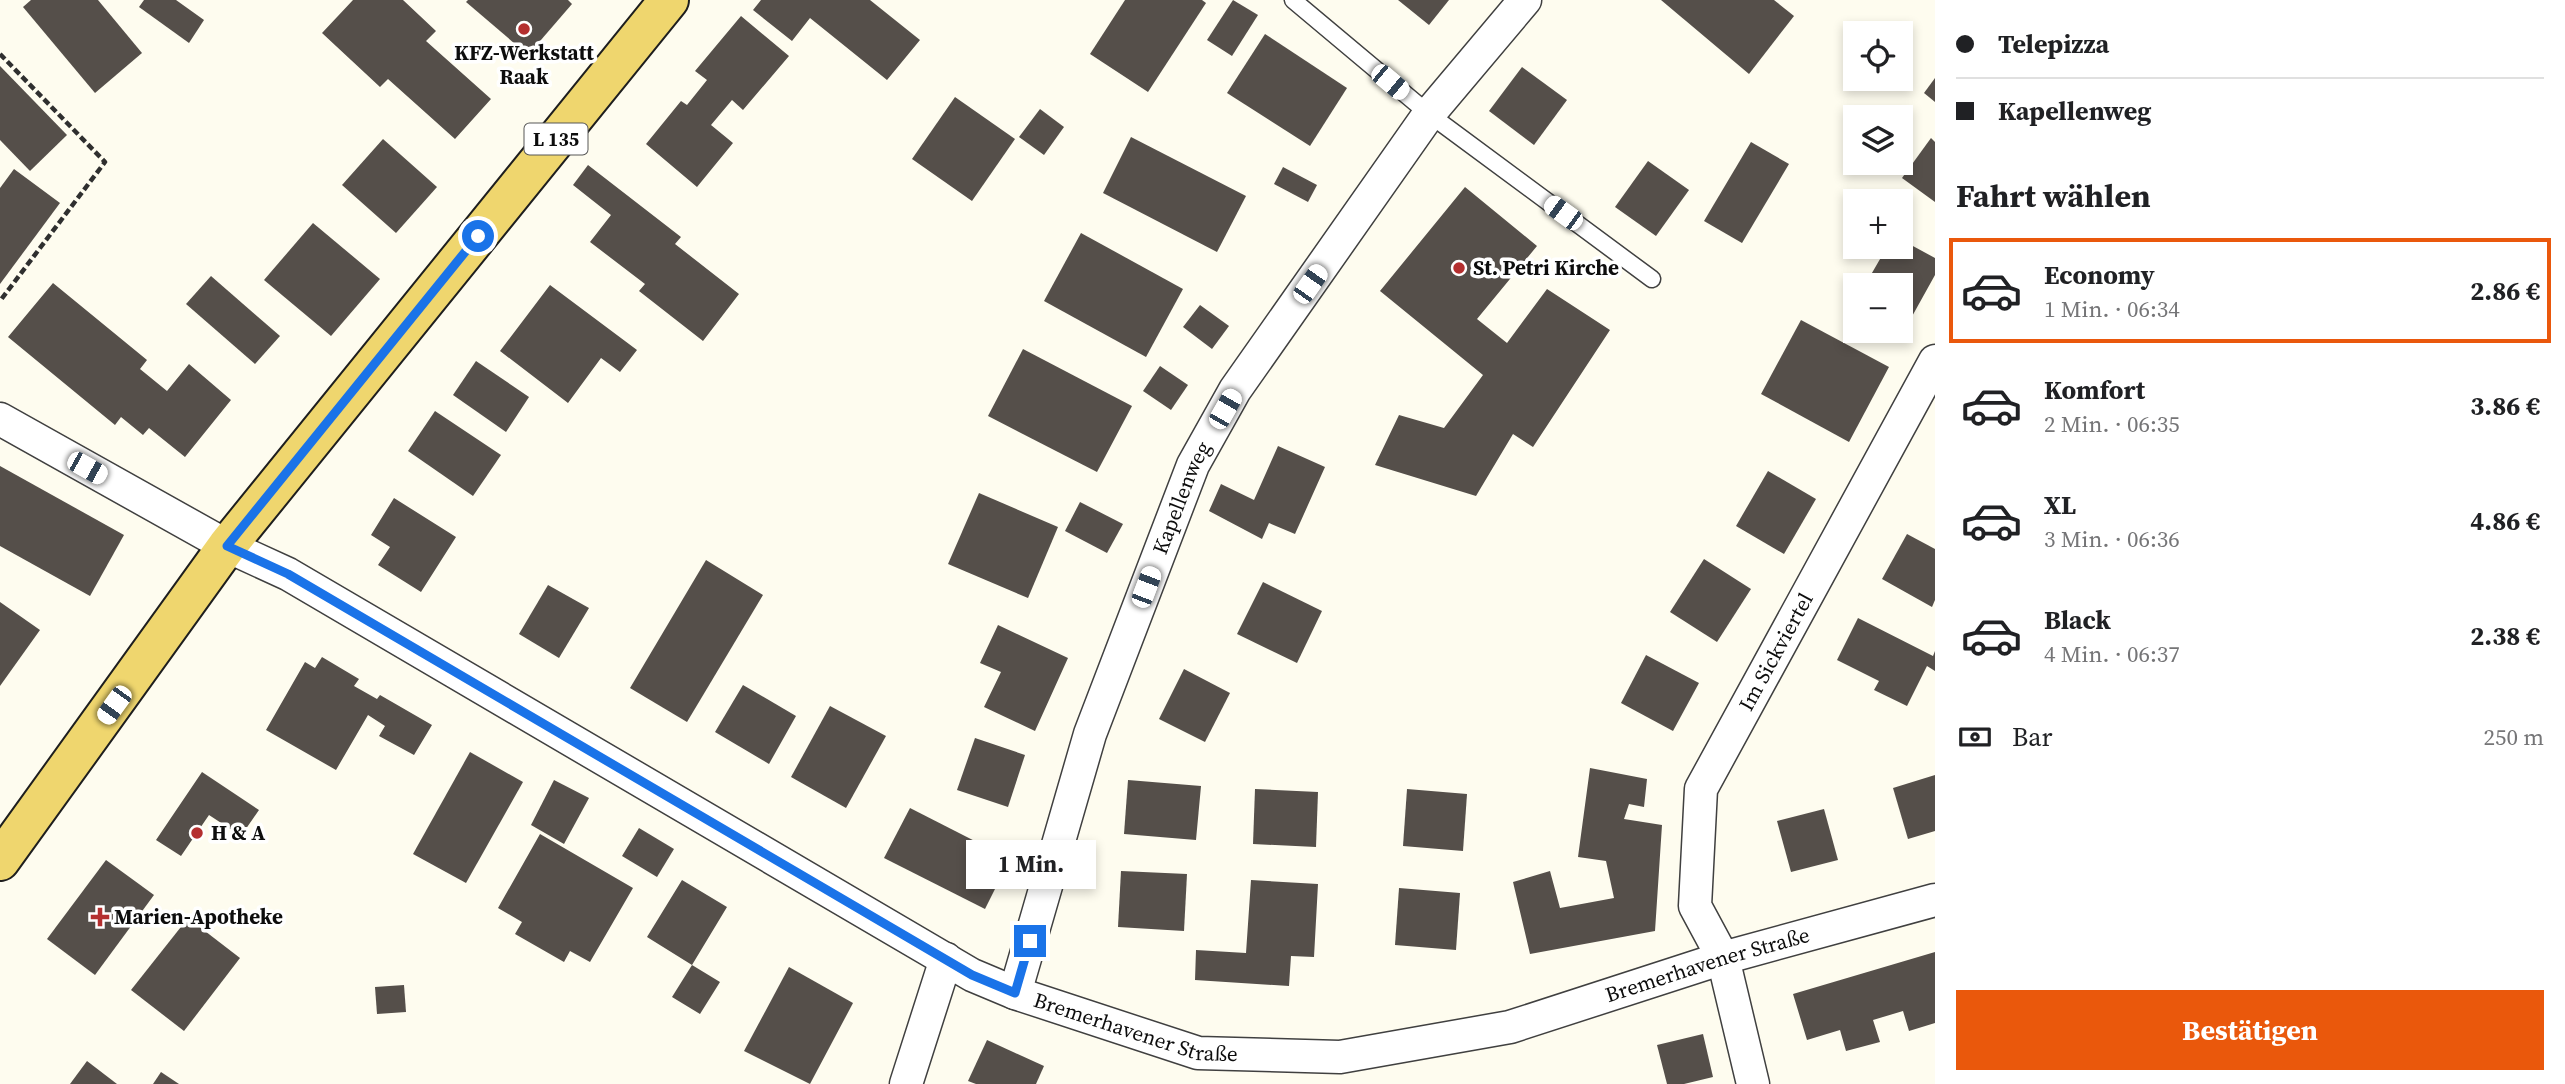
<!DOCTYPE html>
<html lang="de">
<head>
<meta charset="utf-8">
<style>
  :root { --surface:#fff; --page:#f6f6f6; --text:#202124; --muted:#757577; --line:#e0e0e0; --accent:#ea580c }
  body { margin:0; font-family:"Source Serif 4",serif; background:var(--page); color:var(--text); height:100vh; display:flex; flex-direction:column; font-size:26px; white-space:nowrap }
  * { box-sizing:border-box; margin:0 }
  p { font-size:23px; color:var(--muted) }
  .icon { flex:none; width:38px; height:38px; fill:none; stroke:currentColor; stroke-width:2; stroke-linecap:round; stroke-linejoin:round }
  .map { position:relative; flex:1; overflow:hidden }
  .panel { display:flex; flex-direction:column; background:var(--surface); width:630px }
  .panel>* { flex:none }
  .banner { display:grid; align-content:center; height:154px; padding:0 21px; background:var(--surface) }
  .fabs { position:absolute; left:1843px; top:21px; display:grid; gap:14px }
  .fabs a { display:grid; place-items:center; width:70px; height:70px; border-radius:0px; background:var(--surface); box-shadow:0 4px 10px #0003; font-size:35px }
  .end { position:absolute; width:32px; height:32px; margin:-16px; border:9px solid #1a73e8; background:#fff; box-shadow:0 0 0 4px #fff }
  .from { border-radius:50% }
  .bubble { position:absolute; height:49px; border-radius:0px; background:var(--surface); box-shadow:0 4px 10px #0003; font-size:23px; font-weight:700; line-height:49px; text-align:center }
  .car { position:absolute; width:21px; height:42px; margin:-21px -10px; border-radius:9px; box-shadow:0 0 5px 2px #0007; background:linear-gradient(#fff 24%,#345 0 40%,#fff 0 76%,#345 0 86%,#fff 0) }
  .banner b { display:flex; align-items:center; gap:24px; height:66px; font-size:26px }
  .banner b+b { border-top:2px solid var(--line) }
  .banner i { width:18px; height:18px; background:var(--text) }
  ul { padding:0; list-style:none }
  li { display:flex; align-items:center; gap:21px; height:105px; margin:0 14px 10px; padding:0 7px; border:4px solid transparent; border-radius:0px }
  li div { flex:1 }
  li b { display:block; font-size:26px }
  li em { font-style:normal; font-weight:700 }
  li.on { border-color:var(--accent) }
  li>.icon { width:63px; height:63px; stroke-width:1.5 }
  h2 { padding:0 21px; font-size:32px; line-height:84px }
  .pay { display:flex; align-items:center; gap:18px; height:77px; padding:0 21px; font-size:26px }
  .pay p { margin-inline-start:auto }
  .cta { display:flex; gap:14px; margin-top:auto; padding:14px 21px }
  .cta a { flex:1; height:80px; border-radius:0px; background:var(--accent); color:#fff; font-size:28px; font-weight:700; line-height:80px; text-align:center }
  main { display:flex; flex:1; min-height:0 }
  .map>svg:first-child { display:block }
  .building { fill:#554f4a }
  .lines { fill:none; stroke-linecap:round; stroke-linejoin:round }
  .lane-casing { stroke:#404040; stroke-width:19 }
  .street-casing { stroke:#404040; stroke-width:35 }
  .primary-casing { stroke:#1e1e1e; stroke-width:42 }
  .path { stroke:#2f2f2f; stroke-width:4.5; stroke-dasharray:7 3.5; stroke-linecap:butt }
  .lane { stroke:#fff; stroke-width:16 }
  .street { stroke:#fff; stroke-width:32 }
  .primary { stroke:#efd66e; stroke-width:38 }
  .route { stroke:#1a73e8; stroke-width:9 }
  .poi-dot { fill:#b42f2f; stroke:#fff; stroke-width:2.5 }
  .labels { text-anchor:middle; stroke-width:7; stroke-linejoin:round; paint-order:stroke }
  .shield { fill:#fff; stroke:#565656; stroke-width:2 }
  .shield-label { font-size:19px; font-weight:bold; fill:#0d0d0d }
  .poi-label { font-size:21px; font-weight:bold; fill:#0d0d0d; stroke:#fff; text-anchor:start }
  .street-label { font-size:21px; fill:#0d0d0d; stroke:#fff }
</style>
</head>
<body>
<main>
<div class="map">
<svg width="1935" height="1084" viewBox="0 0 1935 1084">
  <rect width="100%" height="100%" fill="#fefcef"/>
  <g class="building">
    <polygon points="31,0 98,0 142,53 95,93 23,7"/>
    <polygon points="144,0 176,0 204,20 189,43 139,7"/>
    <polygon points="353,0 403,0 436,31 426,41 491,99 455,139 388,79 380,87 322,33"/>
    <polygon points="468,0 568,0 572,4 528,55 466,2"/>
    <polygon points="761,0 870,0 920,40 887,80 810,18 792,41 753,10"/>
    <polygon points="1125,0 1202,0 1206,3 1148,92 1090,54"/>
    <polygon points="1233,0 1258,15 1232,56 1207,40"/>
    <polygon points="1398,0 1449,0 1429,25"/>
    <polygon points="1661,0 1774,0 1794,16 1749,74"/>
    <polygon points="741,16 789,56 743,110 732,100 711,125 733,143 697,187 646,144 681,101 687,105 707,80 695,71"/>
    <polygon points="1265,34 1347,88 1310,146 1227,93"/>
    <polygon points="0,66 67,135 30,171 0,140"/>
    <polygon points="1522,67 1567,100 1534,145 1489,111"/>
    <polygon points="1935,78 1935,102 1924,93"/>
    <polygon points="955,97 1015,139 972,201 912,159"/>
    <polygon points="1040,109 1064,127 1044,155 1019,137"/>
    <polygon points="1131,137 1246,196 1217,252 1103,193"/>
    <polygon points="1931,138 1935,142 1935,202 1902,178"/>
    <polygon points="383,139 437,187 396,233 342,185"/>
    <polygon points="1751,142 1789,164 1742,243 1704,221"/>
    <polygon points="1648,161 1689,190 1656,236 1615,207"/>
    <polygon points="588,165 681,237 675,244 739,294 703,341 639,291 645,284 590,242 611,215 573,185"/>
    <polygon points="1283,167 1317,185 1308,202 1274,184"/>
    <polygon points="14,169 60,203 0,284 0,188"/>
    <polygon points="1465,187 1537,246 1477,319 1507,343 1547,289 1610,330 1533,447 1513,434 1476,496 1375,465 1399,415 1444,428 1483,375 1380,291"/>
    <polygon points="313,223 380,279 331,336 264,280"/>
    <polygon points="1081,233 1183,289 1146,357 1044,301"/>
    <polygon points="1900,239 1935,258 1935,275 1905,329 1900,326 1900,285 1865,285 1887,247 1900,247"/>
    <polygon points="211,276 280,336 255,364 186,304"/>
    <polygon points="53,283 147,360 140,369 167,391 189,364 231,400 185,457 149,428 143,435 121,417 115,425 8,337"/>
    <polygon points="550,285 637,350 620,372 601,358 568,403 500,351"/>
    <polygon points="1200,305 1229,326 1212,349 1183,327"/>
    <polygon points="1801,320 1889,367 1849,442 1761,394"/>
    <polygon points="1023,349 1132,406 1097,472 988,416"/>
    <polygon points="476,361 529,397 506,432 453,395"/>
    <polygon points="1160,366 1188,385 1171,410 1143,391"/>
    <polygon points="435,411 501,455 473,496 408,451"/>
    <polygon points="1278,446 1325,467 1295,534 1269,523 1262,539 1209,511 1221,484 1254,500"/>
    <polygon points="0,466 124,535 90,596 0,546"/>
    <polygon points="1768,471 1816,499 1784,554 1736,526"/>
    <polygon points="979,493 1058,527 1028,598 948,564"/>
    <polygon points="394,498 456,537 421,592 378,565 390,547 371,535"/>
    <polygon points="1080,502 1123,524 1107,553 1065,531"/>
    <polygon points="1907,534 1935,549 1935,600 1932,607 1882,579"/>
    <polygon points="1704,559 1751,589 1717,642 1670,612"/>
    <polygon points="706,560 763,595 687,722 630,688"/>
    <polygon points="1263,582 1322,611 1297,663 1237,634"/>
    <polygon points="548,585 589,608 559,658 519,634"/>
    <polygon points="0,602 40,630 0,686"/>
    <polygon points="1858,618 1933,656 1935,651 1935,671 1927,666 1907,706 1874,690 1879,681 1837,660"/>
    <polygon points="998,625 1068,658 1035,731 984,707 1001,672 980,663"/>
    <polygon points="1646,655 1699,683 1673,731 1621,703"/>
    <polygon points="322,657 359,679 354,686 377,699 380,695 432,725 414,755 379,736 385,726 368,715 336,770 266,730 305,662 315,668"/>
    <polygon points="1184,669 1230,693 1205,742 1159,719"/>
    <polygon points="743,685 796,716 769,764 715,732"/>
    <polygon points="830,706 886,736 846,808 791,777"/>
    <polygon points="975,738 1025,755 1008,807 957,790"/>
    <polygon points="470,752 523,782 466,883 413,854"/>
    <polygon points="1590,768 1647,779 1644,807 1629,804 1624,819 1662,825 1655,931 1530,954 1513,882 1550,871 1560,908 1614,898 1606,861 1578,857"/>
    <polygon points="202,772 259,810 241,836 209,815 181,856 156,840"/>
    <polygon points="1935,775 1935,831 1908,839 1893,788"/>
    <polygon points="554,780 589,798 564,844 531,825"/>
    <polygon points="1128,780 1201,786 1196,840 1124,834"/>
    <polygon points="1255,789 1318,792 1316,847 1253,844"/>
    <polygon points="1407,789 1467,794 1463,851 1403,846"/>
    <polygon points="910,808 1010,859 985,909 884,858"/>
    <polygon points="1824,809 1838,860 1791,872 1777,821"/>
    <polygon points="639,828 674,849 657,877 622,856"/>
    <polygon points="540,834 633,888 590,962 570,951 564,962 515,934 522,922 498,908"/>
    <polygon points="106,860 154,895 95,975 47,939"/>
    <polygon points="1121,871 1187,874 1184,931 1118,927"/>
    <polygon points="682,880 727,907 692,965 720,982 700,1014 672,997 692,965 647,937"/>
    <polygon points="1251,880 1318,884 1314,957 1291,956 1289,986 1195,980 1196,950 1246,953"/>
    <polygon points="1399,888 1460,893 1456,950 1395,945"/>
    <polygon points="188,918 240,958 184,1031 131,990"/>
    <polygon points="1935,952 1935,1023 1909,1031 1903,1011 1873,1020 1880,1042 1846,1051 1840,1030 1807,1040 1793,994"/>
    <polygon points="789,967 853,1003 810,1084 744,1051"/>
    <polygon points="404,985 406,1012 377,1014 375,987"/>
    <polygon points="1703,1034 1713,1077 1684,1084 1667,1084 1657,1045"/>
    <polygon points="987,1040 1044,1066 1036,1084 976,1084 968,1081"/>
    <polygon points="87,1061 117,1084 70,1084"/>
    <polygon points="161,1072 179,1084 153,1084"/>
  </g>
  <g class="lines">
    <g class="lane-casing">
      <polyline id="lane" points="1293,0 1429,114 1652,279"/>
    </g>
    <g class="street-casing">
      <g id="street">
        <path id="s1" d="M0,419L227,546L288,574L972,975L1015,993L1198,1053L1340,1057L1510,1027L1723,958L1935,900"/>
        <path id="s2" d="M1015,993L1090,734L1193,465L1235,390L1429,114L1525,0"/>
        <polyline points="906,1084 946,959"/>
        <path id="s3" d="M1753,1084L1723,958L1695,906L1701,789L1935,361"/>
      </g>
    </g>
    <g class="primary-casing">
      <polyline id="primary" points="0,861 227,546 669,0"/>
    </g>
    <polyline class="path" points="0,54 105,162 0,301"/>
    <use href="#lane" class="lane"/>
    <use href="#street" class="street"/>
    <use href="#primary" class="primary"/>
  </g>
  <g class="lines">
    <polyline class="route" points="478,236 227,546 288,574 972,975 1015,993 1030,941"/>
  </g>
  <g class="poi-dot">
    <circle cx="524" cy="29" r="7"/>
    <circle cx="1459" cy="268" r="7"/>
    <circle cx="197" cy="833" r="7"/>
    <path d="M96.5 906.5h7v7h7v7h-7v7h-7v-7h-7v-7h7z"/>
  </g>
  <g class="labels">
    <rect class="shield" x="524.5" y="123.5" width="63" height="31" rx="5"/>
    <g class="shield-label">
      <text x="556" y="146">L 135</text>
    </g>
    <g class="poi-label">
      <text x="524" y="60" text-anchor="middle">KFZ-Werkstatt<tspan x="524" dy="24">Raak</tspan></text>
      <text x="1473" y="275">St. Petri Kirche</text>
      <text x="211" y="840">H &amp; A</text>
      <text x="114" y="924">Marien-Apotheke</text>
    </g>
    <g class="street-label">
      <text dy="7" stroke="none"><textPath href="#s2" startOffset="523">Kapellenweg</textPath></text>
      <text dy="7" stroke="none"><textPath href="#s3" startOffset="462">Im Sickviertel</textPath></text>
      <text dy="7" stroke="none"><textPath href="#s1" startOffset="1881">Bremerhavener Straße</textPath></text>
      <text dy="7" stroke="none"><textPath href="#s1" startOffset="1293">Bremerhavener Straße</textPath></text>
    </g>
  </g>
</svg>
<div class="fabs">
<a><svg class="icon" aria-label="locate" viewBox="0 0 24 24"><circle cx="12" cy="12" r="6"/><path d="M12 2v4M12 18v4M2 12h4M18 12h4"/></svg></a>
<a><svg class="icon" aria-label="layers" viewBox="0 0 24 24"><path d="M12 4l9 5-9 5-9-5zM3 14l9 5 9-5"/></svg></a>
<a>+</a>
<a>−</a>
</div>
<i class="end from" style="left:478px;top:236px"></i>
<i class="end" style="left:1030px;top:941px"></i>
<div class="bubble" style="left:966px;top:840px;width:130px">1 Min.</div>
<i class="car" style="left:1390px;top:82px;rotate:130deg"></i>
<i class="car" style="left:1563px;top:213px;rotate:306deg"></i>
<i class="car" style="left:1310px;top:284px;rotate:35deg"></i>
<i class="car" style="left:1225px;top:409px;rotate:30deg"></i>
<i class="car" style="left:87px;top:468px;rotate:119deg"></i>
<i class="car" style="left:1146px;top:587px;rotate:21deg"></i>
<i class="car" style="left:114px;top:705px;rotate:216deg"></i>
</div>
<section class="panel">
<div class="banner">
<b><i class="from"></i>Telepizza</b>
<b><i></i>Kapellenweg</b>
</div>
<h2>Fahrt wählen</h2>
<ul>
<li class="on"><svg class="icon" aria-label="car" viewBox="0 0 24 24"><path d="M5 17H2v-5l4-1 3-4h7l3 4 3 1v5h-3M9 17h6M6 11h13"/><circle cx="7" cy="17" r="2"/><circle cx="17" cy="17" r="2"/></svg><div><b>Economy</b><p>1 Min. · 06:34</p></div><em>2.86 €</em></li>
<li><svg class="icon" aria-label="car" viewBox="0 0 24 24"><path d="M5 17H2v-5l4-1 3-4h7l3 4 3 1v5h-3M9 17h6M6 11h13"/><circle cx="7" cy="17" r="2"/><circle cx="17" cy="17" r="2"/></svg><div><b>Komfort</b><p>2 Min. · 06:35</p></div><em>3.86 €</em></li>
<li><svg class="icon" aria-label="car" viewBox="0 0 24 24"><path d="M5 17H2v-5l4-1 3-4h7l3 4 3 1v5h-3M9 17h6M6 11h13"/><circle cx="7" cy="17" r="2"/><circle cx="17" cy="17" r="2"/></svg><div><b>XL</b><p>3 Min. · 06:36</p></div><em>4.86 €</em></li>
<li><svg class="icon" aria-label="car" viewBox="0 0 24 24"><path d="M5 17H2v-5l4-1 3-4h7l3 4 3 1v5h-3M9 17h6M6 11h13"/><circle cx="7" cy="17" r="2"/><circle cx="17" cy="17" r="2"/></svg><div><b>Black</b><p>4 Min. · 06:37</p></div><em>2.38 €</em></li>
</ul>
<div class="pay"><svg class="icon" aria-label="cash" viewBox="0 0 24 24"><path d="M3 7h18v10H3z"/><circle cx="12" cy="12" r="2"/></svg>Bar<p>250 m</p></div>
<div class="cta"><a>Bestätigen</a></div>
</section>
</main>
</body>
</html>
